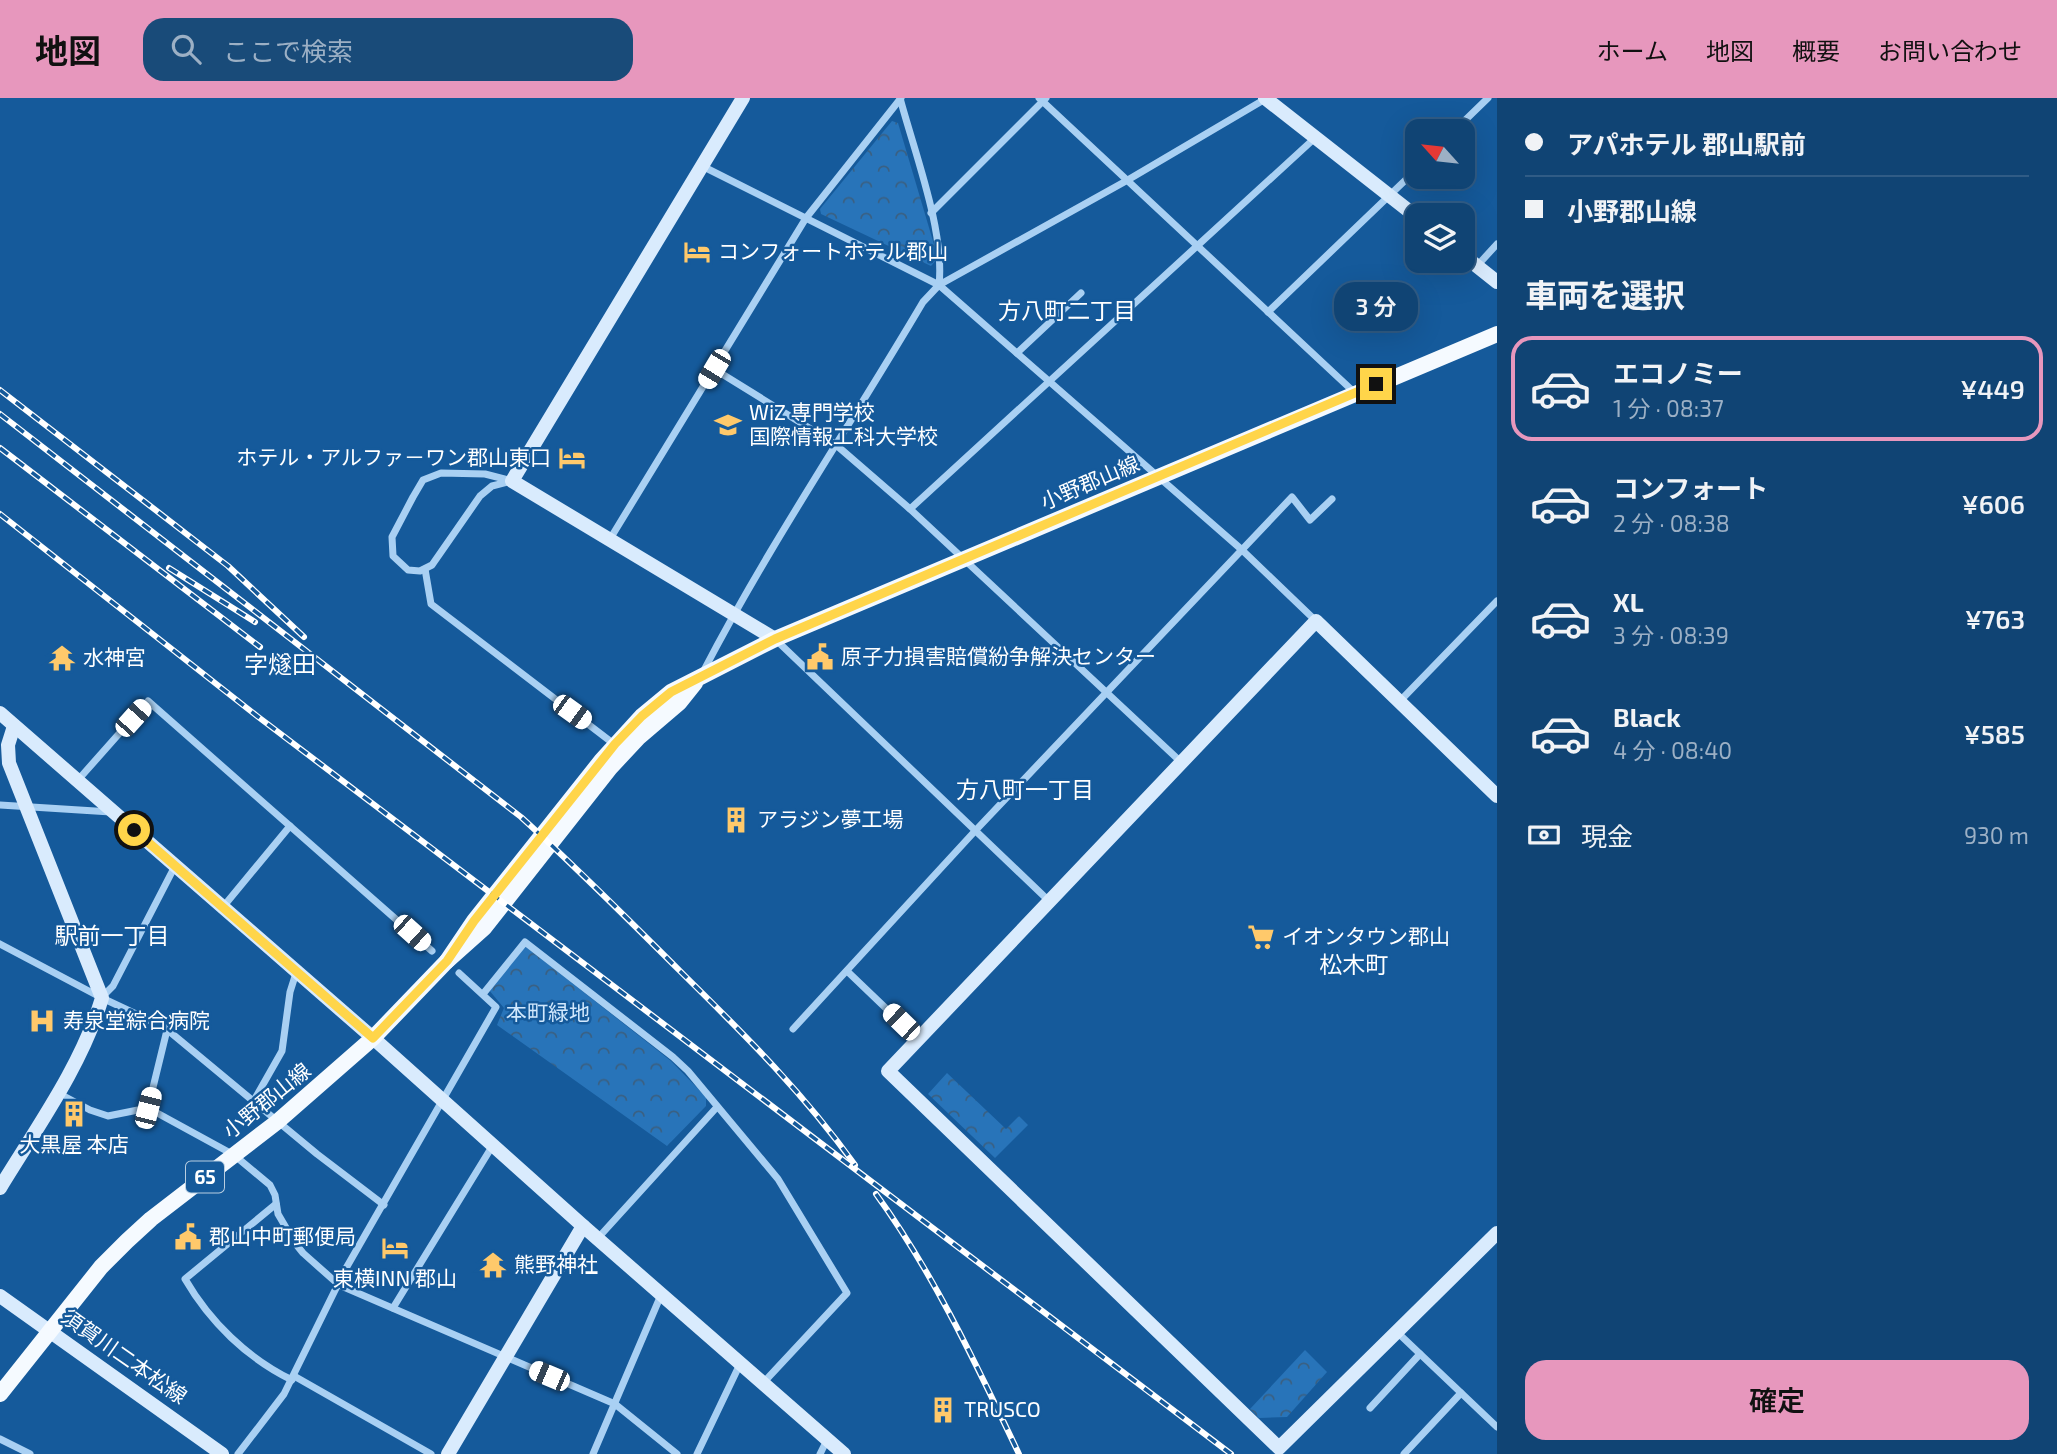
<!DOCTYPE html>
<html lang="ja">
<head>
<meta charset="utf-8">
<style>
  :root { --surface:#104474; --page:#194b79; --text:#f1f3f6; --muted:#9cb0c5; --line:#305c86; --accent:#e797bd }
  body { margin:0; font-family:"Exo 2","Noto Sans JP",sans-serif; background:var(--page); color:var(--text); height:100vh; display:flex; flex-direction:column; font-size:26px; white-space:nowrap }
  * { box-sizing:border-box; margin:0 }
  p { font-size:23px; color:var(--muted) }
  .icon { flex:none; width:38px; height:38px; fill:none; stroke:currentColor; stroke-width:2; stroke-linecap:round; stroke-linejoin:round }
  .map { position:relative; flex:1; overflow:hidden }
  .details { display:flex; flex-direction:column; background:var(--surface); width:560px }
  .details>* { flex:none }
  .banner { display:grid; align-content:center; height:154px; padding:0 28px; background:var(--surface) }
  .needle { width:46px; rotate:297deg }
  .fabs { position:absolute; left:1405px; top:21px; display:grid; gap:14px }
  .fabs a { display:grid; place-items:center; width:70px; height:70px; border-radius:14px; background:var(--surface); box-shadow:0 7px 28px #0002,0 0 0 2px var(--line); font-size:35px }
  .end { position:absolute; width:32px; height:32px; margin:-16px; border:9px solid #ffd54a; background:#111; box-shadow:0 0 0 4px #111 }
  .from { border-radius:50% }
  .bubble { position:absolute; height:49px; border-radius:21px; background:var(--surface); box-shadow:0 7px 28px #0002,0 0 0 2px var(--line); font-size:23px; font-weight:600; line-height:49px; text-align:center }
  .car { position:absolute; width:21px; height:42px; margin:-21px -10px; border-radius:9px; box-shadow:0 0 5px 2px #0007; background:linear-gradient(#fff 24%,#345 0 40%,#fff 0 76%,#345 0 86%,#fff 0) }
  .banner b { display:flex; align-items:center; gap:24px; height:66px; font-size:26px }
  .banner b+b { border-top:2px solid var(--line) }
  .banner i { width:18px; height:18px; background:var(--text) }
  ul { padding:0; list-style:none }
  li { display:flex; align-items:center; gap:21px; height:105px; margin:0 14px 10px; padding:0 14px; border:4px solid transparent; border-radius:21px }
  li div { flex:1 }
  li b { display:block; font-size:26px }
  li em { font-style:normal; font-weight:600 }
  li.selected { border-color:var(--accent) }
  li>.icon { width:63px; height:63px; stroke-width:1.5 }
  h2 { padding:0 28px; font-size:32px; line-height:84px }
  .pay { display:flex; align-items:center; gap:18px; height:77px; padding:0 28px; font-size:26px }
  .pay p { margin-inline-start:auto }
  .button { display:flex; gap:14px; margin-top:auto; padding:14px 28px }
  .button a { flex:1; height:80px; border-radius:21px; background:var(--accent); color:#111; font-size:28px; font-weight:600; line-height:80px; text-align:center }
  header { display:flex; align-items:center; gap:42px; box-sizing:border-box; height:98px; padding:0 35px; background:var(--accent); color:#111 }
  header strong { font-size:33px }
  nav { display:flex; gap:38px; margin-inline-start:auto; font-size:24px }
  .search { width:490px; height:63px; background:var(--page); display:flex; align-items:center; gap:18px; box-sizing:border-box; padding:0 24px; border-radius:21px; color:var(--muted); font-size:26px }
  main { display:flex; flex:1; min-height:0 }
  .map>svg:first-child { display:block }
  .park { fill:url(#park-crowns) }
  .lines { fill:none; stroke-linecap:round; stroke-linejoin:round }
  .street { stroke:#a9d0f3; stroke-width:7 }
  .secondary { stroke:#d9ebfd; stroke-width:14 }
  .primary { stroke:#f5faff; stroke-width:16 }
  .rail-casing { stroke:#fff; stroke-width:6 }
  .rail { stroke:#155a9b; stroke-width:3.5; stroke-dasharray:10; stroke-linecap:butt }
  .route { stroke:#ffd54a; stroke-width:9 }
  .labels { text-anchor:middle; stroke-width:5; stroke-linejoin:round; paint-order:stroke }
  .shield { fill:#155a9b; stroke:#b9cee1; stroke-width:2 }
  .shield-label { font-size:19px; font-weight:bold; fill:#fff }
  .poi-label { font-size:21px; fill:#fff; stroke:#155a9b; text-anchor:start }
  .street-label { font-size:21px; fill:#fff; stroke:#155a9b }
  .park-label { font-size:21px; fill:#d1e8fd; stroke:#155a9b }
  .neighbourhood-label { font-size:23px; fill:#fff; stroke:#155a9b }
  .quarter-label { font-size:24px; fill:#fff; stroke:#155a9b }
</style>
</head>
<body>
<header>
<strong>地図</strong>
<div class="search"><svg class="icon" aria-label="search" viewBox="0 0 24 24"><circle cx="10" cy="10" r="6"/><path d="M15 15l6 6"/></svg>ここで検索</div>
<nav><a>ホーム</a><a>地図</a><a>概要</a><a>お問い合わせ</a></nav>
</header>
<main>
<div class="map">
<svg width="1497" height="1356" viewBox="0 0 1497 1356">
  <defs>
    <pattern id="park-crowns" width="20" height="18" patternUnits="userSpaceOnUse" patternTransform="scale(1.75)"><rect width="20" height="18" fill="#2874b9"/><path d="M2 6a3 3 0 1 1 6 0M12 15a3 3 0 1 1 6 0" fill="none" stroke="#3a6082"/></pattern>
  </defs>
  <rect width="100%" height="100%" fill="#155a9b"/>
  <g class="park">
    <polygon points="892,23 898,25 938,160 931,168 821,116 820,111"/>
    <polygon points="525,848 671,963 706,999 706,1008 667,1048 497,927 504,910 489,892"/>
    <polygon points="947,975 1006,1031 1019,1018 1028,1027 995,1060 928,996"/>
    <polygon points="1305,1252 1327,1274 1287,1319 1259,1320 1250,1311"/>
  </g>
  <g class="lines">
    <g class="street">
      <path d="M900,0C914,53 945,133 939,187"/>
      <polyline points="1039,0 1355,295"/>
      <polyline points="1454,33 1488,0"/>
      <polyline points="702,68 939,187 1241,451 1316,523"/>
      <polyline points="931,115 1046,0"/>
      <polyline points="1477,168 1497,146"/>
      <polyline points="1268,214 1418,70"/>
      <polyline points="1017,255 1081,195"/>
      <polyline points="714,271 835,346 910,411 1181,664"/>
      <polygon points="441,375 485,376 512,383 492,388 480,398 432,467 420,473 408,472 393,458 392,439 413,399 423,382"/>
      <polyline points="910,411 1316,39"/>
      <polyline points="610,441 806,120 901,0"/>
      <polyline points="425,471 431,506 614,646"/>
      <polyline points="775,541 1049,803"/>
      <path d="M703,574C769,447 850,328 923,204L939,187L1126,83L1267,0"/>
      <polyline points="1400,603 1497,503"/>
      <polyline points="78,682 148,603 432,853"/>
      <polyline points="0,707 111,714"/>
      <polyline points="223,809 290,728"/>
      <polyline points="0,846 102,900 164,929 317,1056 384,1107"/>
      <polyline points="847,873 918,941"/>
      <polyline points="483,896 525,844 673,959 688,973 778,1081 847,1195 763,1285"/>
      <polyline points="102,899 113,888 175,768"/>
      <polyline points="793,931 975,733 1292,399 1310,422 1332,401"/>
      <polyline points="58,995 90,1012 108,1018 148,1010 234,1057 270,1087 275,1097 278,1116 295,1145 303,1155 339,1187 615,1306 677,1356"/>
      <polyline points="253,1004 282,953 290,894 296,875"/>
      <polyline points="148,1010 167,932"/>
      <path d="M276,1106L185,1181C210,1224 247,1260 292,1282"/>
      <polyline points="598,1140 717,1009"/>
      <polyline points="393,1210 493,1047"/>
      <polyline points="1397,1234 1497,1329"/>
      <polyline points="294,1278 431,1356"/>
      <polyline points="1370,1310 1420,1256"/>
      <polyline points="0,1341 30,1356"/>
      <polyline points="238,1356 284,1296 345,1172 496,909 459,875"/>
      <polyline points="593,1356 661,1197"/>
      <polyline points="697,1356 740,1266"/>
      <polyline points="820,1356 827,1342"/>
      <polyline points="1404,1356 1461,1295"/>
    </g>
    <g class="secondary">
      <polyline points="743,0 512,383 775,541"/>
      <polyline points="1265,0 1418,120"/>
      <polyline points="1463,157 1497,184"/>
      <polyline points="0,615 373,940 583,1128 844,1356"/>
      <polyline points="1497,698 1316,523 888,973 1279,1350 1497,1135"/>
      <path d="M0,1090C37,1029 81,969 102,900L9,665L8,647L14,628"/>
      <polyline points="0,1198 222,1356"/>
      <polyline points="448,1356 583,1128"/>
    </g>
    <g class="primary">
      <polyline points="447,863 474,823 601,663 642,618 671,594 775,541 1497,236"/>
      <polyline points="0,1296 101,1169 127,1143 151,1121 277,1024 373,940 447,863 484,830 610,670 638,640 679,605 695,585"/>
    </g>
    <g class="rail-casing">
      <g id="rail">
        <polyline points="0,292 228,468 304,539"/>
        <path d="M0,316L521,719C577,770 631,824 685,878C747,939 804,996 855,1067"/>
        <polyline points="0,350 260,549"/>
        <polyline points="0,416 257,618 1231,1356"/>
        <polyline points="169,470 255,524"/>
        <path d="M876,1096C934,1176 976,1266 1019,1356"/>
      </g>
    </g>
    <use href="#rail" class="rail"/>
  </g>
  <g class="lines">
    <polyline class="route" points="134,732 373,940 447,863 474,823 615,646 642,618 671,594 775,541 1376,286"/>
  </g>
  <defs>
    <g id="hotel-bare" transform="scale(2.1)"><path d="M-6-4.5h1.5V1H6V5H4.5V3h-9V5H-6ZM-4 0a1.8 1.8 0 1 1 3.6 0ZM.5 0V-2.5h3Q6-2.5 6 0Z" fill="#ffc96b" stroke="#155a9b" stroke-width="2.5" paint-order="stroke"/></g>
    <g id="school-bare" transform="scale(2.1)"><path d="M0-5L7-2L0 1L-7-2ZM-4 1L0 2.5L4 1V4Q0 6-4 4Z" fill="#ffc96b" stroke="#155a9b" stroke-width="2.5" paint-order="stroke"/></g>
    <g id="civic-bare" transform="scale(2.1)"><path d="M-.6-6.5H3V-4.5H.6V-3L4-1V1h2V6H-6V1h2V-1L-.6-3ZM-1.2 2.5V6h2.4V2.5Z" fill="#ffc96b" stroke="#155a9b" stroke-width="2.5" paint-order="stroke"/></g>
    <g id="temple-bare" transform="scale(2.1)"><path d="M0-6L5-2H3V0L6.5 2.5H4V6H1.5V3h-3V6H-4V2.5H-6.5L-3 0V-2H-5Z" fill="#ffc96b" stroke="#155a9b" stroke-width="2.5" paint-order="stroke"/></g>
    <g id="building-bare" transform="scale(2.1)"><path d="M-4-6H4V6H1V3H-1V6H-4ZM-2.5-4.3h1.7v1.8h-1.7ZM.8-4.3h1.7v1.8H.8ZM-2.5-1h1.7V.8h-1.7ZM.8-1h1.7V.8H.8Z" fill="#ffc96b" stroke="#155a9b" stroke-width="2.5" paint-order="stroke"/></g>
    <g id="supermarket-bare" transform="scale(2.1)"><path d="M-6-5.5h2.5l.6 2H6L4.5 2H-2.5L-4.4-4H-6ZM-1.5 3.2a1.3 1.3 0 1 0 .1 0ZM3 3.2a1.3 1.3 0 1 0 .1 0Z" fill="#ffc96b" stroke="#155a9b" stroke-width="2.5" paint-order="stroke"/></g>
    <g id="hospital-bare" transform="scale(2.1)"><path d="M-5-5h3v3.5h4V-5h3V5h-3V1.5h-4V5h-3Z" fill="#ffc96b" stroke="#155a9b" stroke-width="2.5" paint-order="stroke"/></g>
  </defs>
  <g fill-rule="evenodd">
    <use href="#hotel-bare" x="697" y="154"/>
    <use href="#school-bare" x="728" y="327"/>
    <use href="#hotel-bare" x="572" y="360"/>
    <use href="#civic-bare" x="820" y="559"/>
    <use href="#temple-bare" x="62" y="560"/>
    <use href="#building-bare" x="736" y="722"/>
    <use href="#supermarket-bare" x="1261" y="839"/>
    <use href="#hospital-bare" x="42" y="923"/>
    <use href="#building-bare" x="74" y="1016"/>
    <use href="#civic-bare" x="188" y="1139"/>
    <use href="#hotel-bare" x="395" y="1150"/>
    <use href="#temple-bare" x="493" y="1167"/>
    <use href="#building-bare" x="943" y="1312"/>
  </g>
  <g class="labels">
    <rect class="shield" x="186" y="1063.5" width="38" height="31" rx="5"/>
    <g class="shield-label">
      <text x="205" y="1086">65</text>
    </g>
    <g class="poi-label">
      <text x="718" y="161">コンフォートホテル郡山</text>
      <text x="749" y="322">WiZ 専門学校<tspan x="749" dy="24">国際情報工科大学校</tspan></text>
      <text x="551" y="367" text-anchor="end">ホテル・アルファ－ワン郡山東口</text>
      <text x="841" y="566">原子力損害賠償紛争解決センター</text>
      <text x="83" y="567">水神宮</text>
      <text x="757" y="729">アラジン夢工場</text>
      <text x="1282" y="846">イオンタウン郡山</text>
      <text x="63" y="930">寿泉堂綜合病院</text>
      <text x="74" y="1054" text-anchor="middle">大黒屋 本店</text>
      <text x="209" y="1146">郡山中町郵便局</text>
      <text x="514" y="1174">熊野神社</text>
      <text x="395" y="1188" text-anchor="middle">東横INN 郡山</text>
      <text x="964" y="1319">TRUSCO</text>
    </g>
    <g class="street-label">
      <text transform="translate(1090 385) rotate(-23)" y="7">小野郡山線</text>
      <text transform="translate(267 1003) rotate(-39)" y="7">小野郡山線</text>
      <text transform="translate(124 1259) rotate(35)" y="7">須賀川二本松線</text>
    </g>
    <g class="park-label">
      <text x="548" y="922">本町緑地</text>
    </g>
    <g class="neighbourhood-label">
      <text x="1067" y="221">方八町二丁目</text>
      <text x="1025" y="700">方八町一丁目</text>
      <text x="112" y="846">駅前一丁目</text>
      <text x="1354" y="875">松木町</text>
    </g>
    <g class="quarter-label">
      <text x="280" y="575">字燧田</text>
    </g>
  </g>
</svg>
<div class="fabs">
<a><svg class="needle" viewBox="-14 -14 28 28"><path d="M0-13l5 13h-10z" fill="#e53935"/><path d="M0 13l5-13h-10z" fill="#9cb0c5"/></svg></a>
<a><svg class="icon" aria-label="layers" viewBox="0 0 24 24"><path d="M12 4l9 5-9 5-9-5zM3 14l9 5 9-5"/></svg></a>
</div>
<i class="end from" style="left:134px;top:732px"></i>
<i class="end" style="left:1376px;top:286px"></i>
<div class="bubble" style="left:1334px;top:184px;width:84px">3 分</div>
<i class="car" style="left:714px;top:271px;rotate:211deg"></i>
<i class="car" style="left:572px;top:614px;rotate:126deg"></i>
<i class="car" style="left:133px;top:620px;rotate:42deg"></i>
<i class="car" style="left:412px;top:835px;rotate:132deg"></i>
<i class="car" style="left:901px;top:924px;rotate:314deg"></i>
<i class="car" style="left:148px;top:1010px;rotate:14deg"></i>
<i class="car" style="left:549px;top:1278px;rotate:293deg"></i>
</div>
<section class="details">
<div class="banner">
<b><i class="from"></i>アパホテル 郡山駅前</b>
<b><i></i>小野郡山線</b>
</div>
<h2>車両を選択</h2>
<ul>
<li class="selected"><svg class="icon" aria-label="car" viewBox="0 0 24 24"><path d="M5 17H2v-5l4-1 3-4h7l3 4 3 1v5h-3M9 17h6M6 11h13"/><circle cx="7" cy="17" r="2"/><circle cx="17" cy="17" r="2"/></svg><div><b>エコノミー</b><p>1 分 · 08:37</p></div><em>¥449</em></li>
<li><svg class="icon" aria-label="car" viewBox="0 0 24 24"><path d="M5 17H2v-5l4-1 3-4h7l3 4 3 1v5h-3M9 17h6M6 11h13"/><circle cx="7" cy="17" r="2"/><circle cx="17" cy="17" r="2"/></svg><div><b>コンフォート</b><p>2 分 · 08:38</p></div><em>¥606</em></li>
<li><svg class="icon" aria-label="car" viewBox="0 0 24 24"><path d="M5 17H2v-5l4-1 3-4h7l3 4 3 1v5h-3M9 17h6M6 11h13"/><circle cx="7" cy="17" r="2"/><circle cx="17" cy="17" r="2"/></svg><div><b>XL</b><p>3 分 · 08:39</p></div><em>¥763</em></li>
<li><svg class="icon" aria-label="car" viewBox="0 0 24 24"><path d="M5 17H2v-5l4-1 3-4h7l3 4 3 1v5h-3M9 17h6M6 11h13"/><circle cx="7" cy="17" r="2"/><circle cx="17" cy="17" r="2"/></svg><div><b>Black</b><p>4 分 · 08:40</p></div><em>¥585</em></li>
</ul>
<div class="pay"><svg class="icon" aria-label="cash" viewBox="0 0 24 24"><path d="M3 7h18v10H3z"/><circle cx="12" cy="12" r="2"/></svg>現金<p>930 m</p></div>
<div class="button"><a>確定</a></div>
</section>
</main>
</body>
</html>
